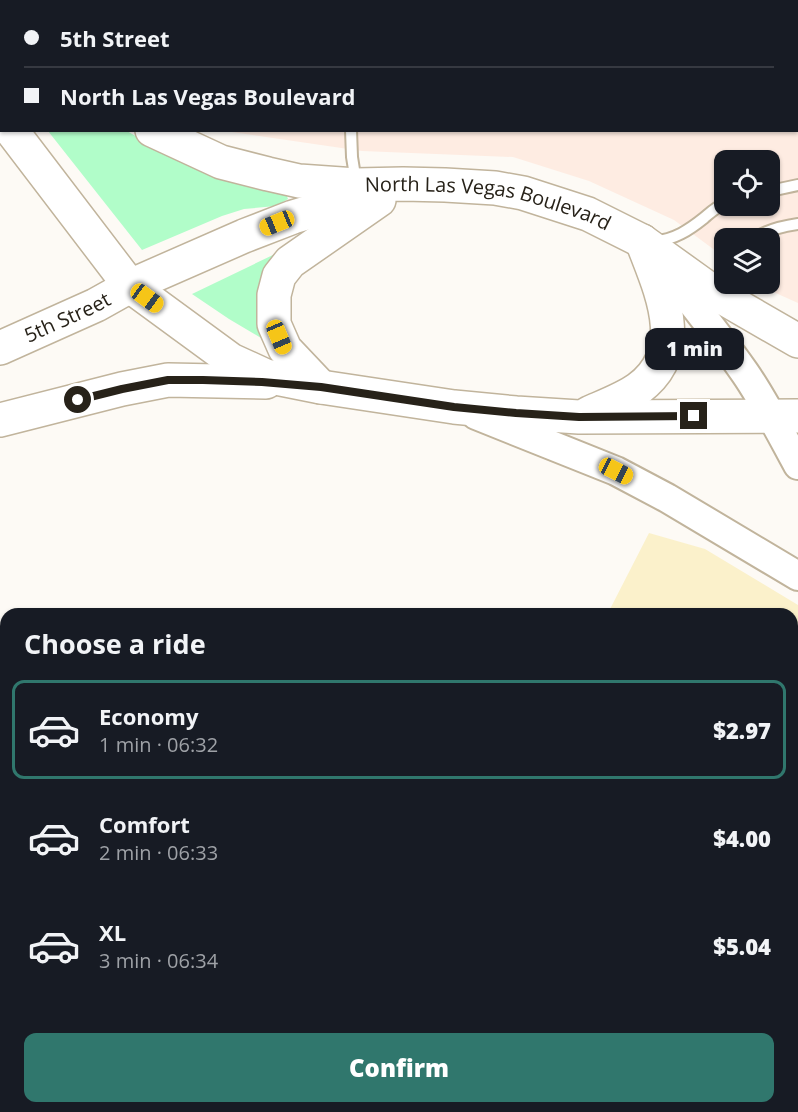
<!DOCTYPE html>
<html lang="en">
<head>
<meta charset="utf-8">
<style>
  :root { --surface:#171b24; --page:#242831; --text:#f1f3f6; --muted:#9ea1a6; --line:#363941; --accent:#30776d }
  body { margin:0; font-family:"Open Sans",sans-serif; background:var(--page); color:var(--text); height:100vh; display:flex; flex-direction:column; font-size:22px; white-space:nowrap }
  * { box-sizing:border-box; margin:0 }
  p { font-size:20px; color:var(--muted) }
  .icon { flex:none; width:33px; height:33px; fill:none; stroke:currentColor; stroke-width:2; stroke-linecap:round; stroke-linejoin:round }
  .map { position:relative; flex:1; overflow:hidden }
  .details { position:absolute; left:0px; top:608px; width:798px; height:506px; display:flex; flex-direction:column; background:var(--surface); border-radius:18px 18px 0 0; box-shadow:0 2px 4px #0004 }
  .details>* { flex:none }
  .guide { position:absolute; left:0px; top:0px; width:798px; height:132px; box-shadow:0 2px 4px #0004; display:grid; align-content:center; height:132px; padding:0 24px; background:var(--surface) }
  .tools { position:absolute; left:714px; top:150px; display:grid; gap:12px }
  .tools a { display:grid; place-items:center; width:66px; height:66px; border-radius:12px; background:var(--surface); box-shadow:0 2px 4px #0004; font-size:30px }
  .end { position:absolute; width:27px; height:27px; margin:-14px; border:8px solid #272219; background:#fff; box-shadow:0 0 0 3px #fff }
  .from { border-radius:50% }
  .bubble { position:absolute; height:42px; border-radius:12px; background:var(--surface); box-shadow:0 2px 4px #0004; font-size:20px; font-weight:800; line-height:42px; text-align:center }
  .car { position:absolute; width:18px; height:36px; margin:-18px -9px; border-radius:8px; box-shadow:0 0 4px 2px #0007; background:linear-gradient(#f5c518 24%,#345 0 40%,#f5c518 0 76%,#345 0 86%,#f5c518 0) }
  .guide b { display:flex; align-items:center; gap:21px; height:57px; font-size:22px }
  .guide b+b { border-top:2px solid var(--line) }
  .guide i { width:15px; height:15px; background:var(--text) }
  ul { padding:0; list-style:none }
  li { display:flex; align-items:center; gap:18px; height:99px; margin:0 12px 9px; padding:0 12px; border:3px solid transparent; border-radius:12px }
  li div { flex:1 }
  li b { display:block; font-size:22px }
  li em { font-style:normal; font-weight:800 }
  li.active { border-color:var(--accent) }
  li>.icon { width:54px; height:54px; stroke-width:1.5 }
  h2 { padding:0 24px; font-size:27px; line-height:72px }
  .primary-button { display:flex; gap:12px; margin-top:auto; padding:12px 24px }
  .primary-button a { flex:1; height:69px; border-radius:12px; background:var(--accent); color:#fff; font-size:24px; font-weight:800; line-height:69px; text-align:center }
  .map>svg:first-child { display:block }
  .built { fill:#fff1d7 }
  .industrial { fill:#feece2; fill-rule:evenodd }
  .green { fill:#b1fdc9 }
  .sand { fill:#fbf1cb }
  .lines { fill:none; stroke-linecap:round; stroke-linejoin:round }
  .service-casing { stroke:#c1b49c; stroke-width:14 }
  .minor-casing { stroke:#c1b49c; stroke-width:24 }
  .secondary-casing { stroke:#c1b49c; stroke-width:32 }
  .primary-casing { stroke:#c1b49c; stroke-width:36 }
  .service { stroke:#fff; stroke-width:10 }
  .minor { stroke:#fff; stroke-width:21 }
  .secondary { stroke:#fff; stroke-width:28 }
  .primary { stroke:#fff; stroke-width:33 }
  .route { stroke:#272219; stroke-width:8 }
  .labels { text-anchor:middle; stroke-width:4.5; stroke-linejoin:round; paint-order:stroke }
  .street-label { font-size:20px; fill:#272219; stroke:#fff }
</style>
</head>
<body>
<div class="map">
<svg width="798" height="1112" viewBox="0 0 798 1112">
  <rect width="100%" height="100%" fill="#fdfaf5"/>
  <polygon class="built" points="798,713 798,909 792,906 792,725"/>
  <path class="industrial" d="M5,0H798V303L769,290L760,284H770V238H724V257L674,220L589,181L513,157L362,151L225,131L796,130V2H8ZM724,160H770V206H724Z"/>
  <g class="green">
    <polygon points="48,131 127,131 159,150 285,191 288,199 276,206 244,209 222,216 142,250"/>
    <path d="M275,254C266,284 261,306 261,338L229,319L192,294Z"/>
    <polygon points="792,906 798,909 798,1112 728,1112 718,1107 792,1107"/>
  </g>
  <polygon class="sand" points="649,533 705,549 798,605 798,713 792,725 792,614 608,613"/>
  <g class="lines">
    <g class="service-casing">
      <g id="service">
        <polyline points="119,0 121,2"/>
        <polyline points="349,0 349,2"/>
        <polyline points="670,0 670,2"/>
        <polyline points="754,0 754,2"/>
        <polyline points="351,130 352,157 356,182"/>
        <polyline points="770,191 798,185"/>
        <path d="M754,238C766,231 784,226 798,224"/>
        <path d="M655,241C674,240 689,230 704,218C710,213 716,207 724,204"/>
        <polyline points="714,290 724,271"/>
        <polyline points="437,1112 440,1107"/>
        <polyline points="512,1112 521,1107"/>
      </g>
    </g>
    <g class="minor-casing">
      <g id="minor">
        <polyline points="0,944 6,945"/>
        <polyline points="661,1107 671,1112"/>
      </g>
    </g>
    <g class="secondary-casing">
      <g id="secondary">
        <path d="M657,259C687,296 717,333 745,373C765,402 781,434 798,465"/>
        <polyline points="476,415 616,471 667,498 798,576"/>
      </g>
    </g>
    <g class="primary-casing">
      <g id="primary">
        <polyline points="0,32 2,33"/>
        <polyline points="11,130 130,286 231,360 266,376 321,387 454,407 516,413 579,417 798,416"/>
        <path id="s1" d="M152,130L221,162L268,174L299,181L356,185L403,184L445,185L495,188L523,193L588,214L642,241L713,292L798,341"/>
        <path id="s2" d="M0,348L96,305L130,286L244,236L293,217L370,194"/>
        <polyline points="321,387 285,349 274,324 274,295 279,276 290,262 379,200"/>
        <path d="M589,413C605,406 624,399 638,389C691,350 660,289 642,241"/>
        <polyline points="0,420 122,389 168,380 266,382"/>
      </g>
    </g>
    <use href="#service" class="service"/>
    <use href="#minor" class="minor"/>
    <use href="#secondary" class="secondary"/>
    <use href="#primary" class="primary"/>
  </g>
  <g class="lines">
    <polyline class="route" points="78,400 122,389 168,380 203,380 262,382 321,387 454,407 516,413 579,417 694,416"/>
  </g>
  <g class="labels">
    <g class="street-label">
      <text dy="7" stroke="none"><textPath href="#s1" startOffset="348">North Las Vegas Boulevard</textPath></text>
      <text dy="7" stroke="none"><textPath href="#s2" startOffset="74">5th Street</textPath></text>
    </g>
  </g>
</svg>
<div class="tools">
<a><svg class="icon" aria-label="locate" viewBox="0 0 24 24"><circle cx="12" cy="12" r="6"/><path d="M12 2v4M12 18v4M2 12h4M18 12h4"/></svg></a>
<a><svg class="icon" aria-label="layers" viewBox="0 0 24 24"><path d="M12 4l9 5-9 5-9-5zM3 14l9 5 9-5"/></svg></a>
</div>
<i class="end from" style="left:78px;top:400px"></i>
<i class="end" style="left:694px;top:416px"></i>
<div class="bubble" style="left:645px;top:328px;width:99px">1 min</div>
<i class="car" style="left:277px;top:223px;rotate:248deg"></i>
<i class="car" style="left:147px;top:298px;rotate:126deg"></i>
<i class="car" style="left:279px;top:337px;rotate:157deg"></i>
<i class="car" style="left:616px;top:471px;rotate:117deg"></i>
<div class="guide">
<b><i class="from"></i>5th Street</b>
<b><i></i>North Las Vegas Boulevard</b>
</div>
<section class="details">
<h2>Choose a ride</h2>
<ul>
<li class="active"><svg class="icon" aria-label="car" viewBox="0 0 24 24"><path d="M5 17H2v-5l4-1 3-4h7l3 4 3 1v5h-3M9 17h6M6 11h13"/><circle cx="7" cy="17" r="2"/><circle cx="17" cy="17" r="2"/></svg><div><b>Economy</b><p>1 min · 06:32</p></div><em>$2.97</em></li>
<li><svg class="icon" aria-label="car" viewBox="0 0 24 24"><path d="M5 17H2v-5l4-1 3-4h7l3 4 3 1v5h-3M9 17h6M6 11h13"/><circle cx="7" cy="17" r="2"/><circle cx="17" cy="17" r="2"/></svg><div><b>Comfort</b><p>2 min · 06:33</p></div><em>$4.00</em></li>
<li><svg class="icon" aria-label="car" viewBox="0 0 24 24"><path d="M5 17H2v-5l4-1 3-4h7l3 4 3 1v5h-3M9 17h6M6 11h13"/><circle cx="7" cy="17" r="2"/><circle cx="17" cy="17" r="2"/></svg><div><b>XL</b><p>3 min · 06:34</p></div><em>$5.04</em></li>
</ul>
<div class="primary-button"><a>Confirm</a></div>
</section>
</div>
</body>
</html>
